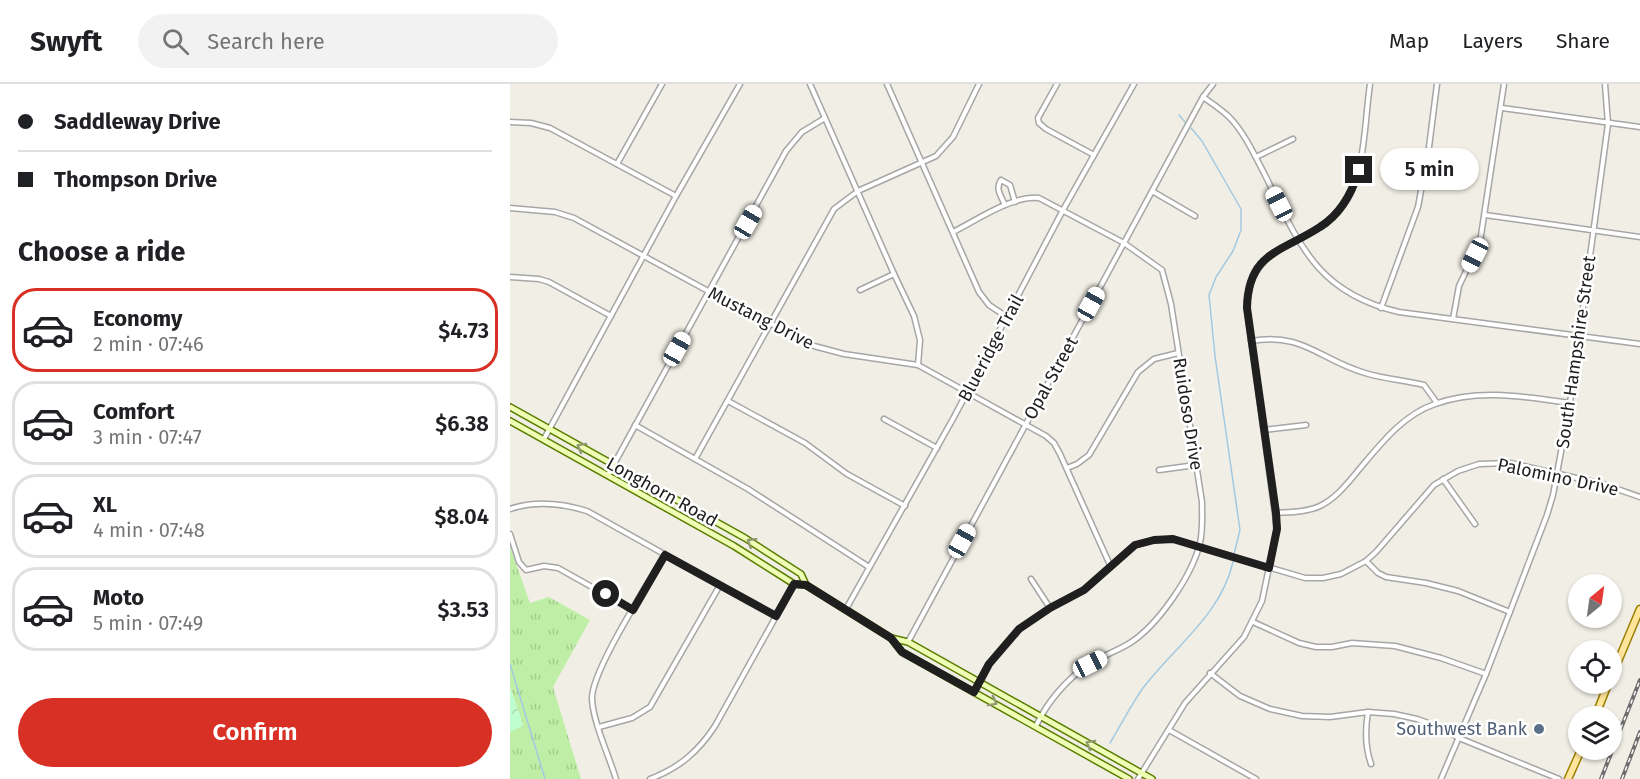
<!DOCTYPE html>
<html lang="en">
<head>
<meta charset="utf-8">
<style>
  :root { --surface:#fff; --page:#f2f2f2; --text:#202124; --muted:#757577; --line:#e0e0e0; --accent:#d93025 }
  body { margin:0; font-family:"Fira Sans",sans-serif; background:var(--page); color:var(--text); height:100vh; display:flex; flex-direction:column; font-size:22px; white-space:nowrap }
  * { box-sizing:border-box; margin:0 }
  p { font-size:20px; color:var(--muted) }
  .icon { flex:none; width:33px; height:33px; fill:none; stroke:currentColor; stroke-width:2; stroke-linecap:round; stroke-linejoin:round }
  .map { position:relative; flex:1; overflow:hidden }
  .details { display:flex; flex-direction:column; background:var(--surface); width:510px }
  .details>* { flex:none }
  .banner { display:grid; align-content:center; height:132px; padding:0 18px; background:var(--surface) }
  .needle { width:39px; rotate:29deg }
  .tools { position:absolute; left:1058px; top:490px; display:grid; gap:12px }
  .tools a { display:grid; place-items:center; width:54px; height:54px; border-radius:50%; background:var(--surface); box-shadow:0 2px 4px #0004; font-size:30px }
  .end { position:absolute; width:27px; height:27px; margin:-14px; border:8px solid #1f1f1f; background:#fff; box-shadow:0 0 0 3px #fff }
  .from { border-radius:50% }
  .bubble { position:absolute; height:42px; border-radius:21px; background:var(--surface); box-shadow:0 2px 4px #0004; font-size:20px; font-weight:600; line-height:42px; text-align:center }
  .car { position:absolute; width:18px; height:36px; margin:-18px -9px; border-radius:8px; box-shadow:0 0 4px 2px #0007; background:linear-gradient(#fff 24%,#345 0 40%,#fff 0 76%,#345 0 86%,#fff 0) }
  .banner b { display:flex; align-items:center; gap:21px; height:57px; font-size:22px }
  .banner b+b { border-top:2px solid var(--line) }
  .banner i { width:15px; height:15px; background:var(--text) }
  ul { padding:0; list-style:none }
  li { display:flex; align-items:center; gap:18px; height:84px; margin:0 12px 9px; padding:0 6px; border:3px solid var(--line); border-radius:24px }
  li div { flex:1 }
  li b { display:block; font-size:22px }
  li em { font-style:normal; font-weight:600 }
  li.current { border-color:var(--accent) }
  li>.icon { width:54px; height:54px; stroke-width:1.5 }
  h2 { padding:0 18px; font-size:27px; line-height:72px }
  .action { display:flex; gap:12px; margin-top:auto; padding:12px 18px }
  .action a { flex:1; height:69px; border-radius:36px; background:var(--accent); color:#fff; font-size:24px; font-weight:600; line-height:69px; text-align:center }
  header { display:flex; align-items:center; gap:36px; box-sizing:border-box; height:84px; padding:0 30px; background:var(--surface); border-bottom:2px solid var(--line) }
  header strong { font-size:28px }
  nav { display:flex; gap:33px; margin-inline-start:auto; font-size:21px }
  .search { width:420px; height:54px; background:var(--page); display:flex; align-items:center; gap:15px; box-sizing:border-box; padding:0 21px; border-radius:33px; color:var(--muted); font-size:22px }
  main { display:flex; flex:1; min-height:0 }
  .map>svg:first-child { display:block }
  .grass { fill:url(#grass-tufts) }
  .park { fill:url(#park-crowns) }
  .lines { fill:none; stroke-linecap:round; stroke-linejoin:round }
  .stream { stroke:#a2c9e2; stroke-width:1.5 }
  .minor-casing { stroke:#a6a6a6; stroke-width:7 }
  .secondary-casing { stroke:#5b7d00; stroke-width:8 }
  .primary-casing { stroke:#9b8000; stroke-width:9 }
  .minor { stroke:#fff; stroke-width:4 }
  .secondary { stroke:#effeb5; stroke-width:5 }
  .primary { stroke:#ffe49c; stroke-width:6 }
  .rail-casing { stroke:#6d6d6d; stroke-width:4 }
  .rail { stroke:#fff; stroke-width:1.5; stroke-dasharray:4.5; stroke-linecap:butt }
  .oneway { stroke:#919a72 }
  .route { stroke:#1f1f1f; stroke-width:8 }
  .service-dot { fill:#5c6f8a; stroke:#fff; stroke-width:2 }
  .labels { text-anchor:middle; stroke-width:5; stroke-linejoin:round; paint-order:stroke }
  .street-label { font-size:18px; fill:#1f1f1f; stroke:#fff }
  .service-label { font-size:18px; fill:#4e5e75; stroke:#fff; text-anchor:end }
</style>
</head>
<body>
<header>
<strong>Swyft</strong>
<div class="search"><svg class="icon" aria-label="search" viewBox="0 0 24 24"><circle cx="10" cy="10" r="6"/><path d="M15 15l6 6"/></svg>Search here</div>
<nav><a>Map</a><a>Layers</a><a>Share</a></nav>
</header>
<main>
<section class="details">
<div class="banner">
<b><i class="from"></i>Saddleway Drive</b>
<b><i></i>Thompson Drive</b>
</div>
<h2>Choose a ride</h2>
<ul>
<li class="current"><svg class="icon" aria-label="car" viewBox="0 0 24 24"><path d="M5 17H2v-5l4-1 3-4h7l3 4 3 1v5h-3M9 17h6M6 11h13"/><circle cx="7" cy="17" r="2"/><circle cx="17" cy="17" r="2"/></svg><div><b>Economy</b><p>2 min · 07:46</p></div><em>$4.73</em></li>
<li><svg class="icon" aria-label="car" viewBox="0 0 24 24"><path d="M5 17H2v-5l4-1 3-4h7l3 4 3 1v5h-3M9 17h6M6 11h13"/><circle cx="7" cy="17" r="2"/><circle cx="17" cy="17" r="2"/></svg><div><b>Comfort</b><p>3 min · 07:47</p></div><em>$6.38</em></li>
<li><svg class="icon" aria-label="car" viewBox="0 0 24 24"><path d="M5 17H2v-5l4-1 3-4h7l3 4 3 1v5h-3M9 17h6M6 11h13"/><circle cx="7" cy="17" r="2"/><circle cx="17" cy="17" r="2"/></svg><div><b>XL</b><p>4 min · 07:48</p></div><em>$8.04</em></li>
<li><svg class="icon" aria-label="car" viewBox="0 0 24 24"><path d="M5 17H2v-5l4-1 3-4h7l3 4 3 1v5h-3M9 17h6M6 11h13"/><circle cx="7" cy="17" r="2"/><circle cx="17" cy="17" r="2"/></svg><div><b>Moto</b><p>5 min · 07:49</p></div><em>$3.53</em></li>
</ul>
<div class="action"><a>Confirm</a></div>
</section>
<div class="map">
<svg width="1130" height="695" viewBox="0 0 1130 695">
  <defs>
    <pattern id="grass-tufts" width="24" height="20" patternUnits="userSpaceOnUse" patternTransform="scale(1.5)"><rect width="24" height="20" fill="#bfefa7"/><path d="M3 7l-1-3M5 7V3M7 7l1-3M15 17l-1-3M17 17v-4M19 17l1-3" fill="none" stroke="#a4cc8f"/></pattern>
    <pattern id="park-crowns" width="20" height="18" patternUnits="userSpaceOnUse" patternTransform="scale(1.5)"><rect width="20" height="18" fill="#bffece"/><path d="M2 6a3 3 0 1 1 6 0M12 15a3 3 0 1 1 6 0" fill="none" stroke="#a4d9b0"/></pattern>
  </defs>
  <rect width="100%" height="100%" fill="#f1efe5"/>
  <polygon class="grass" points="0,463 20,519 39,513 80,536 43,603 71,695 0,695 0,648 13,641 0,603"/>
  <polygon class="park" points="0,603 13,641 0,648"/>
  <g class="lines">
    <g class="stream">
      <polyline points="669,31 675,38"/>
      <polyline points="681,44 692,57 731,125 731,146 723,167 706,193 699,211 705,272 730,446 724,470"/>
      <polyline points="0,580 35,695"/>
      <path d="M600,659C611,641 621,621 633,604C664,563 711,531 723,478"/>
    </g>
    <g class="minor-casing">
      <g id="minor">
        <polyline points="300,0 384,190 404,232 410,256 408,281"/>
        <polyline points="377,0 469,208 479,221 497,233"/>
        <polyline points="547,0 528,34 529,39 536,45 584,71"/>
        <path d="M693,13C703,20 714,27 722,36C736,52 745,72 755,91C789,160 807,209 889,228L1130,260"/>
        <polyline points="992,24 1130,43"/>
        <polyline points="0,38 21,39 40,44 166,112"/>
        <polyline points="746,73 783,55"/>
        <polyline points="107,80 152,0"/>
        <polyline points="642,107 685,132"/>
        <path d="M495,121C491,112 485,105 491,96L500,101L505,118"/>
        <polyline points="0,124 45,128 64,134 198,207 304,262 334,270 408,281 536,352 544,359 550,370 600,481"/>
        <polyline points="975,131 1130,153"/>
        <path d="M443,148C467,136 503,111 529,114L614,159L652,186L661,220L692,418C692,432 693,446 690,459C682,492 648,541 620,559C607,567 592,572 579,580C557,595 537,618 526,642"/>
        <polyline points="0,193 29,195 39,198 101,232"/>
        <polyline points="350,206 384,190"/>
        <polyline points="871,224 908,123 919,63 927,0"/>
        <polyline points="943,235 949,202 970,158 994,0"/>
        <path d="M741,257C793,248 810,276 855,289C874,295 894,296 914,301L927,319"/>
        <polyline points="218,317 295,359 337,390 395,422"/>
        <polyline points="374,335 427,364"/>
        <polyline points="125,341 238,405 359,483"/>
        <polyline points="754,346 796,341"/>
        <polyline points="34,355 166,112 230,0"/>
        <polyline points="185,375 324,125 348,107 426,72 443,53 469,0"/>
        <polyline points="557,384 567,380 579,371 628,288 644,275 668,269"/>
        <polyline points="649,386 686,381"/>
        <polyline points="98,391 276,67 292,48 315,34"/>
        <polyline points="933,395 965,440"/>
        <path d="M0,425C26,416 51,419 77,427L265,532"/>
        <path d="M766,429C781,428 797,428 810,422C826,414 836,401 847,388C869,362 892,331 925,320C969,304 1016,313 1060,319"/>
        <polyline points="0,450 9,478 16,486 34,482 48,484 123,526"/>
        <polyline points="856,477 868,489 876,493 916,499 948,507 1000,528"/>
        <polyline points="521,495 540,524"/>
        <polyline points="336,525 444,333 553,126 624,0"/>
        <polyline points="743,538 789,559 806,563 822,563 842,559 885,562 931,574 976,590"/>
        <polyline points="398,558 693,13 703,0"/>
        <polyline points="700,589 730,612 760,625 792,632 820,633 858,628 884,630 907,635 929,643 949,654 1049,695"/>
        <polyline points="464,608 479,580 509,545 540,524 574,506 625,461 643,456 664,455 795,494 813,494 831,490 856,477 866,468 924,401 948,387 969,380 1000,379 1093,400 1130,413"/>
        <path d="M858,628C855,646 855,663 861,680"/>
        <polyline points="89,643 122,634 140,623 210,501"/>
        <polyline points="659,646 746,695"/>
        <path d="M106,695C99,672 83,638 82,615C81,587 139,499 155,470"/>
        <path d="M140,695C169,684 188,668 205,642L284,500"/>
        <path d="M628,695L675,619L734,553L752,517L767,445L737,224C738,153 805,166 837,116C855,87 855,34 860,0"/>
        <polyline points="931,695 976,590 1037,431 1043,411 1060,319 1098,40 1095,0"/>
      </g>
    </g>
    <g class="secondary-casing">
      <g id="secondary">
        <polyline points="0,323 235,454 291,490 296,501"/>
        <polyline points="0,337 224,462 284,500 296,501 381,554 398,558 642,695"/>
        <polyline points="381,554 392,568 619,695"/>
      </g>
    </g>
    <g class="primary-casing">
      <g id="primary">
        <polyline points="1101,594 1130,525"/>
        <polyline points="1085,633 1098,600"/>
        <polyline points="1058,695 1071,666"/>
      </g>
    </g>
    <use href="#minor" class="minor"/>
    <use href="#secondary" class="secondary"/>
    <use href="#primary" class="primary"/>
    <g class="rail-casing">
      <g id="rail">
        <polyline points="1091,695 1130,596"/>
        <polyline points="1112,695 1130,648"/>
      </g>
    </g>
    <use href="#rail" class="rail"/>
  </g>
  <defs><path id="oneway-chevron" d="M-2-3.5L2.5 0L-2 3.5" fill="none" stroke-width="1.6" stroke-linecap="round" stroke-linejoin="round" transform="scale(1.5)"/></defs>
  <g class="oneway">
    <use href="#oneway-chevron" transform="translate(71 363) rotate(-151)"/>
    <use href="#oneway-chevron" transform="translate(241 458) rotate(-148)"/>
    <use href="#oneway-chevron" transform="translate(483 618) rotate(29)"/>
    <use href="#oneway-chevron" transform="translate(580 660) rotate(-151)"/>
  </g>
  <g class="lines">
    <path class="route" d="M96,510L123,526L155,471L266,532L284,500L296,501L381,554L392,568L464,608L479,580L509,545L540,524L574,506L625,461L644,456L663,455L759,484L767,445L766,429L737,224C738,168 772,168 810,143C831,130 842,109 849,86"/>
  </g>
  <circle class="service-dot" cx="1029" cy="645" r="6"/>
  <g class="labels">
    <g class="street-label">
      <text transform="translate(251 234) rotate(27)" y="6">Mustang Drive</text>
      <text transform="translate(481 264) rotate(-62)" y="6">Blueridge Trail</text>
      <text transform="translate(1066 268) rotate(-82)" y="6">South Hampshire Street</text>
      <text transform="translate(541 294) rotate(-61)" y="6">Opal Street</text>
      <text transform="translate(678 330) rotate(81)" y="6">Ruidoso Drive</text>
      <text transform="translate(1048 393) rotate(12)" y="6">Palomino Drive</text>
      <text transform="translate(152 408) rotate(29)" y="6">Longhorn Road</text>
    </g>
    <g class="service-label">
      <text x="1017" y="651">Southwest Bank</text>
    </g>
  </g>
</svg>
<div class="tools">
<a><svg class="needle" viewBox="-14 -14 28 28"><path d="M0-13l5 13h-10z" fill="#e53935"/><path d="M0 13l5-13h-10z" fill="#757577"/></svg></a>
<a><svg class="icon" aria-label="locate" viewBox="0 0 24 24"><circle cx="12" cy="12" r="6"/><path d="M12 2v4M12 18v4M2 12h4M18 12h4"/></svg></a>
<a><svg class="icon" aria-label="layers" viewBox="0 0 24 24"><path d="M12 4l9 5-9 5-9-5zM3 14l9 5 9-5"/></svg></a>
</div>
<i class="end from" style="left:96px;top:510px"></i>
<i class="end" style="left:849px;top:86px"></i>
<div class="bubble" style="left:870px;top:64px;width:99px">5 min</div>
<i class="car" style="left:769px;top:120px;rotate:333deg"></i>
<i class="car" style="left:238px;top:138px;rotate:30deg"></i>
<i class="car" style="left:965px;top:171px;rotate:207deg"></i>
<i class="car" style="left:581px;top:220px;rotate:29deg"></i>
<i class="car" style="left:167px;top:265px;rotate:29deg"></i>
<i class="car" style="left:452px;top:457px;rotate:29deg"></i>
<i class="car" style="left:580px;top:580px;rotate:63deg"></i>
</div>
</main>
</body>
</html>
